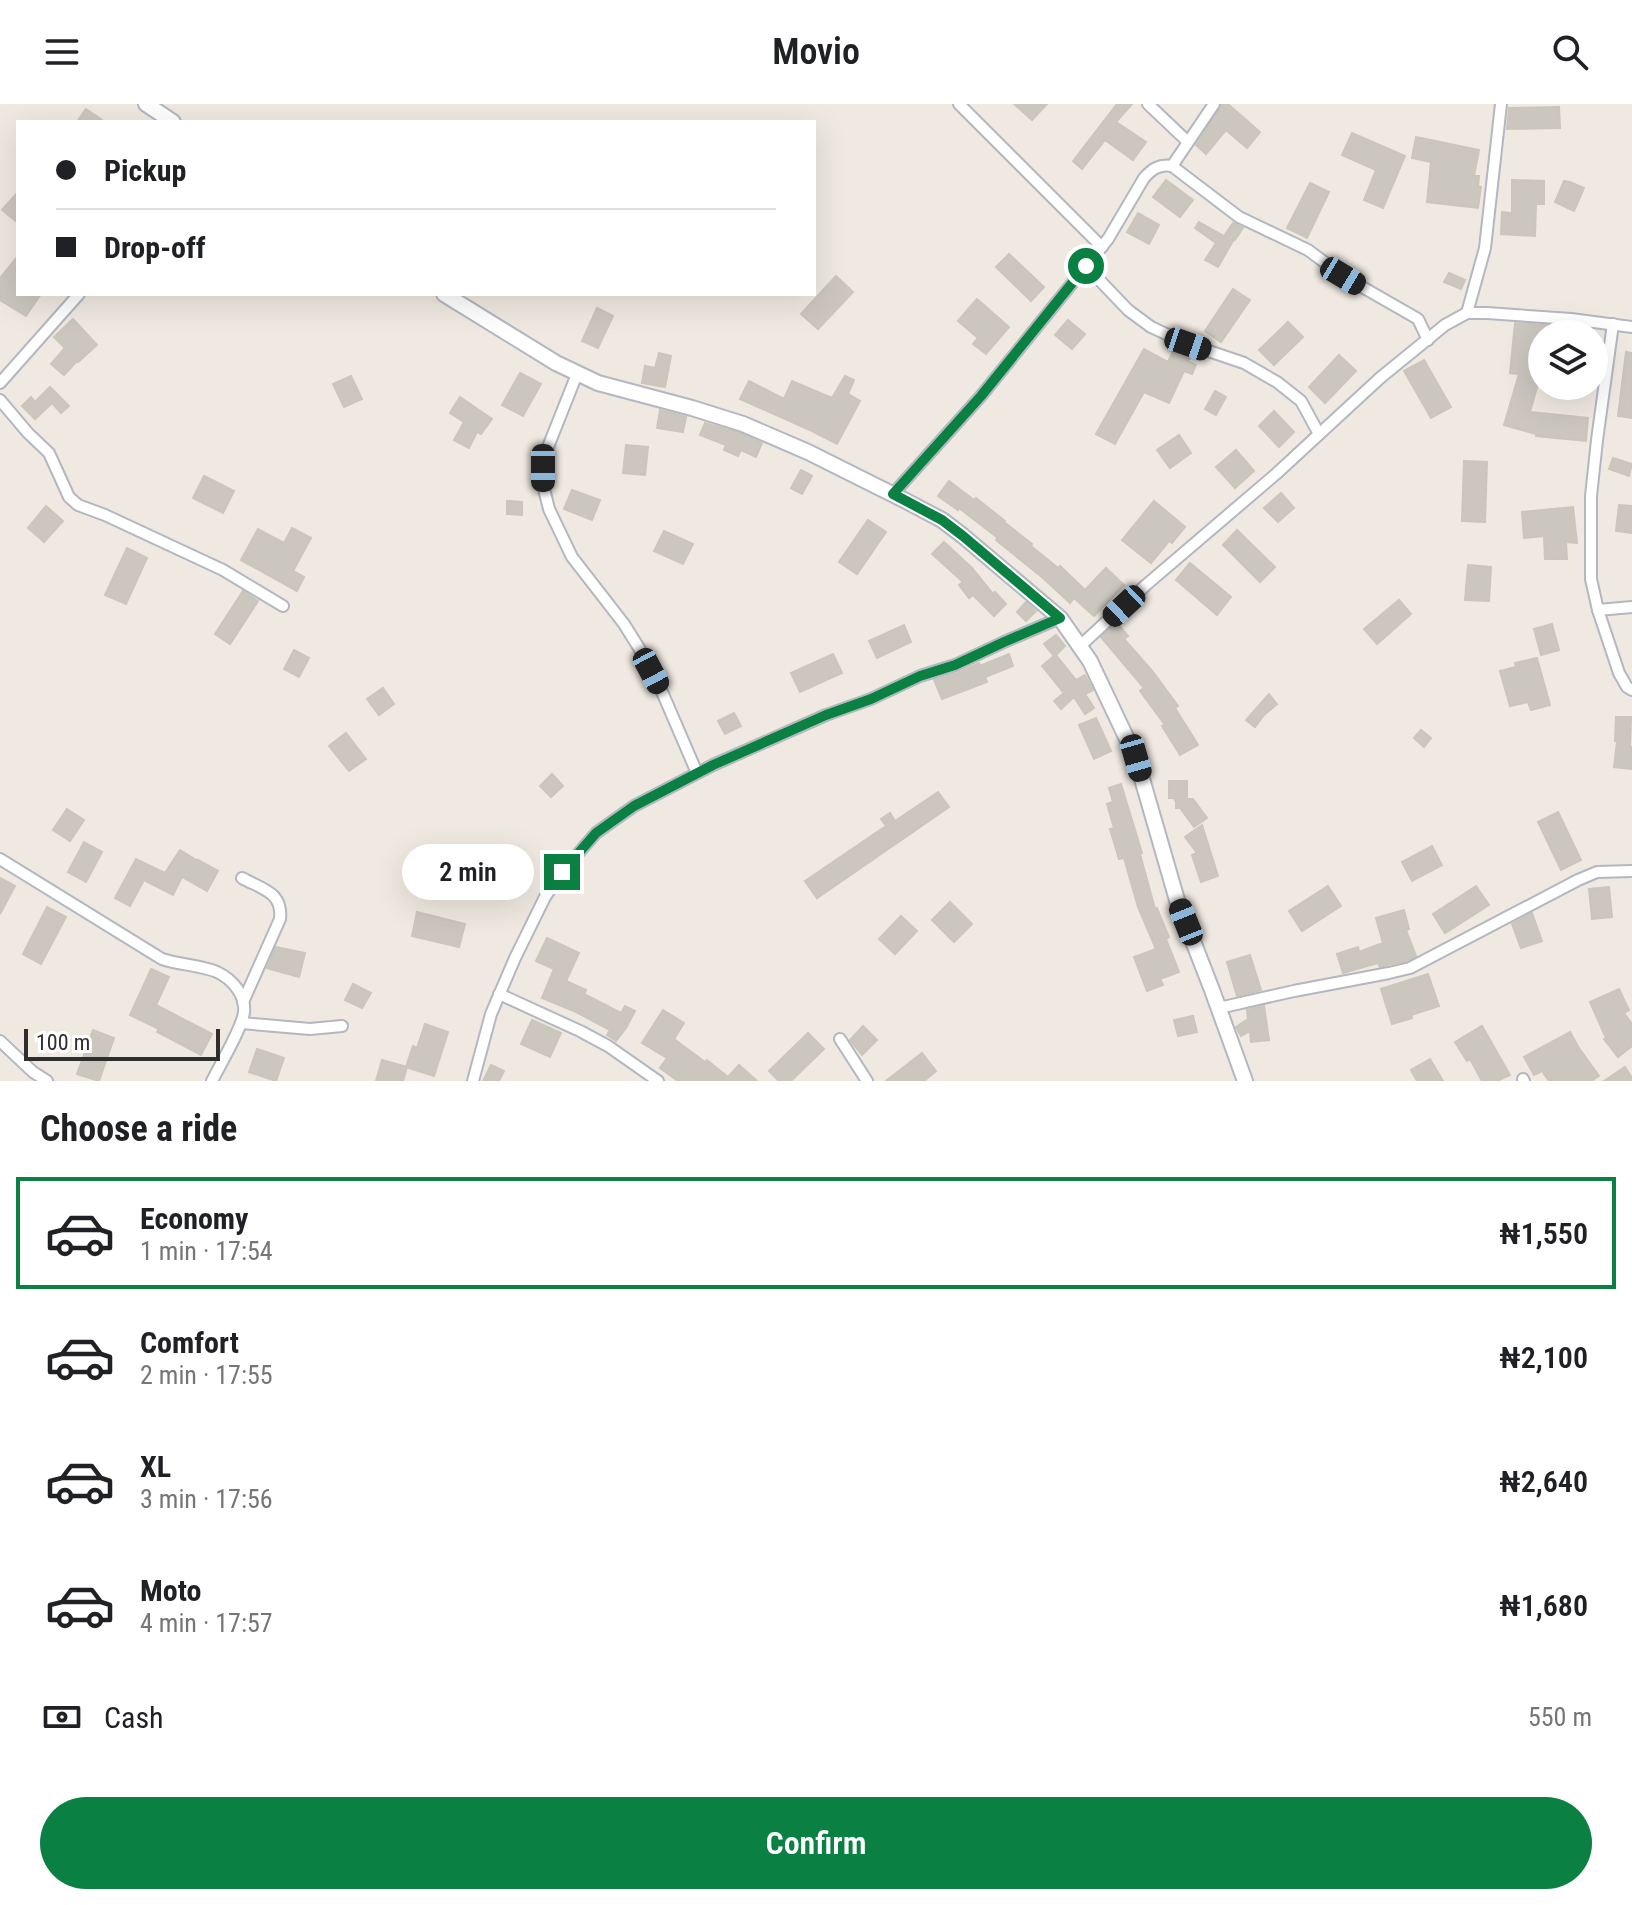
<!DOCTYPE html>
<html lang="en">
<head>
<meta charset="utf-8">
<style>
  :root { --surface:#fff; --page:#f6f6f6; --text:#202124; --muted:#757577; --line:#e0e0e0; --accent:#0b8043 }
  body { margin:0; font-family:"Roboto Condensed",sans-serif; background:var(--page); color:var(--text); height:100vh; display:flex; flex-direction:column; font-size:30px; white-space:nowrap }
  * { box-sizing:border-box; margin:0 }
  p { font-size:26px; color:var(--muted) }
  .icon { flex:none; width:44px; height:44px; fill:none; stroke:currentColor; stroke-width:2; stroke-linecap:round; stroke-linejoin:round }
  .map { position:relative; height:977px; overflow:hidden }
  .side { display:flex; flex-direction:column; background:var(--surface); flex:1 }
  .side>* { flex:none }
  .top-card { position:absolute; left:16px; top:16px; width:800px; height:176px; border-radius:0px; box-shadow:0 8px 32px #0002; display:grid; align-content:center; height:176px; padding:0 40px; background:var(--surface) }
  .tools { position:absolute; left:1528px; top:216px; display:grid; gap:16px }
  .tools a { display:grid; place-items:center; width:80px; height:80px; border-radius:50%; background:var(--surface); box-shadow:0 8px 32px #0002; font-size:40px }
  .scale { position:absolute; left:24px; bottom:20px; width:196px; box-sizing:border-box; padding-left:8px; border:4px solid #2e2e2e; border-top:0; font-size:22px; line-height:28px; white-space:nowrap; color:#2e2e2e; -webkit-text-stroke:6px #fff; paint-order:stroke }
  .end { position:absolute; width:36px; height:36px; margin:-18px; border:10px solid #0b8043; background:#fff; box-shadow:0 0 0 4px #fff }
  .from { border-radius:50% }
  .bubble { position:absolute; height:56px; border-radius:28px; background:var(--surface); box-shadow:0 8px 32px #0002; font-size:26px; font-weight:600; line-height:56px; text-align:center }
  .car { position:absolute; width:24px; height:48px; margin:-24px -12px; border-radius:10px; box-shadow:0 0 6px 2px #0007; background:linear-gradient(#222 24%,#8ab4d8 0 40%,#222 0 76%,#8ab4d8 0 86%,#222 0) }
  .top-card b { display:flex; align-items:center; gap:28px; height:76px; font-size:30px }
  .top-card b+b { border-top:2px solid var(--line) }
  .top-card i { width:20px; height:20px; background:var(--text) }
  ul { padding:0; list-style:none }
  li { display:flex; align-items:center; gap:24px; height:112px; margin:0 16px 12px; padding:0 24px; border:4px solid transparent; border-radius:0px }
  li div { flex:1 }
  li b { display:block; font-size:30px }
  li em { font-style:normal; font-weight:600 }
  li.active { border-color:var(--accent) }
  li>.icon { width:72px; height:72px; stroke-width:1.5 }
  h2 { padding:0 40px; font-size:36px; line-height:96px }
  .pay { display:flex; align-items:center; gap:20px; height:88px; padding:0 40px; font-size:30px }
  .pay p { margin-inline-start:auto }
  .action { display:flex; gap:16px; margin-top:auto; padding:16px 40px }
  .action a { flex:1; height:92px; border-radius:48px; background:var(--accent); color:#fff; font-size:32px; font-weight:600; line-height:92px; text-align:center }
  header { display:flex; justify-content:space-between; align-items:center; height:104px; padding:0 40px; background:var(--surface); font-size:36px; font-weight:600 }
  .map>svg:first-child { display:block }
  .building { fill:#cbc7bf; stroke:#cbc5ba; stroke-width:2 }
  .lines { fill:none; stroke-linecap:round; stroke-linejoin:round }
  .street-casing { stroke:#b4b7c1; stroke-width:14 }
  .secondary-casing { stroke:#b4b7c1; stroke-width:18 }
  .street { stroke:#fff; stroke-width:10 }
  .secondary { stroke:#fff; stroke-width:14 }
  .route { stroke:#0b8043; stroke-width:10 }
</style>
</head>
<body>
<header><svg class="icon" aria-label="menu" viewBox="0 0 24 24"><path d="M4 6h16M4 12h16M4 18h16"/></svg>Movio<svg class="icon" aria-label="search" viewBox="0 0 24 24"><circle cx="10" cy="10" r="6"/><path d="M15 15l6 6"/></svg></header>
<div class="map">
<svg width="1632" height="977" viewBox="0 0 1632 977">
  <rect width="100%" height="100%" fill="#efe9e1"/>
  <g class="building">
    <polygon points="1014,0 1047,0 1032,16"/>
    <polygon points="1117,0 1132,0 1116,18 1146,38 1133,56 1105,36 1082,65 1073,57"/>
    <polygon points="1222,0 1228,0 1260,28 1247,44 1226,26 1206,50 1196,41"/>
    <polygon points="1559,3 1560,24 1507,25 1509,4"/>
    <polygon points="86,5 105,18 77,18"/>
    <polygon points="1352,29 1405,52 1383,104 1364,96 1376,66 1342,51"/>
    <polygon points="1416,33 1479,46 1474,72 1479,72 1478,82 1481,83 1478,104 1427,98 1431,58 1412,54"/>
    <polygon points="1166,76 1193,96 1180,113 1153,93"/>
    <polygon points="1512,76 1544,77 1544,100 1536,100 1535,132 1501,130 1502,108 1512,109"/>
    <polygon points="1564,77 1570,78 1584,84 1574,107 1555,98"/>
    <polygon points="1310,79 1329,88 1307,134 1287,124"/>
    <polygon points="18,88 18,119 2,106"/>
    <polygon points="1138,109 1159,121 1149,140 1127,128"/>
    <polygon points="1199,118 1224,132 1233,119 1243,124 1235,136 1234,135 1218,163 1205,156 1216,139 1195,124"/>
    <polygon points="1009,150 1044,183 1031,197 996,163"/>
    <polygon points="18,152 18,190 41,190 26,212 0,196 0,174"/>
    <polygon points="1449,169 1465,176 1461,185 1444,178"/>
    <polygon points="836,172 853,188 818,225 801,210"/>
    <polygon points="1233,185 1250,196 1221,238 1205,227"/>
    <polygon points="977,195 1009,223 986,250 973,240 978,234 958,217"/>
    <polygon points="597,204 613,212 598,244 582,237"/>
    <polygon points="73,215 97,241 78,258 77,257 64,271 51,260 65,244 54,233"/>
    <polygon points="1068,216 1085,230 1072,245 1055,231"/>
    <polygon points="1288,218 1303,233 1274,261 1259,246"/>
    <polygon points="1515,219 1573,223 1573,230 1542,230 1540,272 1530,308 1588,314 1586,337 1536,332 1536,330 1504,321 1519,270 1510,269"/>
    <polygon points="1175,243 1192,250 1188,257 1196,261 1192,270 1184,267 1169,299 1144,288 1115,340 1096,330 1144,245 1168,258"/>
    <polygon points="1626,248 1632,249 1632,314 1618,312"/>
    <polygon points="659,249 671,252 665,283 642,279 645,262 655,264"/>
    <polygon points="1339,251 1356,267 1325,299 1309,283"/>
    <polygon points="1424,256 1451,303 1431,314 1404,267"/>
    <polygon points="520,269 541,280 523,312 502,301"/>
    <polygon points="351,272 362,295 344,303 333,280"/>
    <polygon points="845,272 854,276 848,290 860,297 837,340 812,327 740,295 749,277 784,295 792,277 832,294"/>
    <polygon points="50,283 69,302 61,309 52,299 35,315 22,302 31,293 35,298"/>
    <polygon points="1215,287 1226,293 1216,311 1205,305"/>
    <polygon points="460,293 492,315 481,330 477,328 469,344 454,336 464,318 450,309"/>
    <polygon points="660,306 686,313 683,328 657,324"/>
    <polygon points="1274,307 1294,328 1279,343 1259,322"/>
    <polygon points="705,319 740,329 762,339 756,353 741,346 738,352 724,346 726,341 700,331"/>
    <polygon points="1179,331 1191,349 1170,364 1157,346"/>
    <polygon points="626,341 648,343 645,371 623,369"/>
    <polygon points="1236,346 1254,367 1235,384 1216,363"/>
    <polygon points="1613,354 1632,360 1629,372 1609,365"/>
    <polygon points="1464,357 1487,358 1485,418 1462,417"/>
    <polygon points="801,366 812,372 802,390 791,384"/>
    <polygon points="204,372 234,387 223,409 193,394"/>
    <polygon points="949,377 974,396 976,394 1005,417 1004,418 1032,440 1031,442 1058,464 1060,462 1085,486 1106,464 1124,481 1094,512 1074,494 1070,499 1043,474 996,436 998,434 959,404 958,406 938,392"/>
    <polygon points="572,386 600,396 592,416 564,405"/>
    <polygon points="1281,389 1294,404 1278,418 1264,404"/>
    <polygon points="507,397 522,398 522,411 507,410"/>
    <polygon points="1154,397 1185,423 1172,439 1169,437 1151,459 1122,436"/>
    <polygon points="1619,401 1632,402 1632,429 1616,427"/>
    <polygon points="46,402 63,417 44,438 28,424"/>
    <polygon points="1573,403 1577,439 1566,438 1567,455 1545,455 1544,432 1524,434 1522,408"/>
    <polygon points="868,416 886,428 857,470 839,458"/>
    <polygon points="292,424 311,434 293,467 304,473 297,487 241,456 258,425 284,439"/>
    <polygon points="1237,426 1275,463 1260,478 1223,441"/>
    <polygon points="664,427 693,440 683,460 654,447"/>
    <polygon points="944,438 972,464 993,490 995,488 1006,500 994,512 973,491 969,494 959,481 963,478 932,450"/>
    <polygon points="127,444 147,454 126,500 105,491"/>
    <polygon points="1190,459 1231,493 1217,511 1176,476"/>
    <polygon points="1468,461 1491,463 1489,497 1465,496"/>
    <polygon points="243,487 258,497 230,540 215,530"/>
    <polygon points="1399,496 1411,510 1377,540 1364,525"/>
    <polygon points="1026,498 1036,507 1026,517 1017,508"/>
    <polygon points="1117,519 1128,532 1124,535 1153,568 1178,602 1175,604 1198,641 1180,651 1162,622 1165,621 1140,587 1144,584 1101,533"/>
    <polygon points="1552,520 1559,546 1541,551 1534,525"/>
    <polygon points="904,521 911,538 877,554 869,537"/>
    <polygon points="1056,531 1065,542 1056,551 1076,576 1085,571 1093,586 1085,590 1094,604 1085,610 1074,593 1061,605 1054,597 1064,589 1042,562 1054,552 1044,540"/>
    <polygon points="294,546 309,554 299,573 284,565"/>
    <polygon points="833,550 842,569 800,588 791,569"/>
    <polygon points="1009,550 1013,562 985,573 987,578 942,595 934,576 957,569 979,559 980,562"/>
    <polygon points="1537,554 1550,601 1531,606 1528,598 1510,602 1500,567 1516,563 1515,559"/>
    <polygon points="383,584 394,600 379,611 367,595"/>
    <polygon points="1269,590 1277,600 1264,611 1255,623 1246,616"/>
    <polygon points="734,609 741,622 725,630 718,617"/>
    <polygon points="1616,613 1631,613 1630,643 1632,643 1632,665 1614,663 1617,637 1615,637"/>
    <polygon points="1096,614 1111,647 1094,655 1079,621"/>
    <polygon points="1421,626 1431,634 1424,643 1414,634"/>
    <polygon points="346,629 366,655 349,667 329,642"/>
    <polygon points="552,670 563,682 551,693 540,682"/>
    <polygon points="1169,677 1187,677 1187,695 1193,695 1207,714 1194,723 1180,704 1176,704 1176,698 1174,695 1176,694 1169,694"/>
    <polygon points="1121,680 1142,749 1140,750 1155,805 1157,804 1169,833 1166,835 1179,868 1160,875 1163,881 1147,887 1134,853 1156,845 1138,803 1124,754 1119,755 1110,725 1114,724 1107,700 1113,698 1109,684"/>
    <polygon points="938,688 949,703 817,794 805,777 886,722 881,715 890,709 895,717"/>
    <polygon points="67,705 84,716 70,737 53,726"/>
    <polygon points="1558,708 1581,756 1561,766 1538,718"/>
    <polygon points="1202,721 1218,772 1201,778 1192,751 1197,749 1185,733"/>
    <polygon points="84,738 102,748 86,778 68,768"/>
    <polygon points="1432,742 1442,761 1412,777 1402,758"/>
    <polygon points="180,746 198,757 198,756 218,767 207,787 182,773 173,791 144,776 130,802 115,794 136,755 165,769"/>
    <polygon points="0,774 15,782 0,810"/>
    <polygon points="1328,782 1341,802 1302,827 1289,807"/>
    <polygon points="1476,782 1489,801 1445,829 1433,810"/>
    <polygon points="1609,783 1612,813 1592,815 1589,785"/>
    <polygon points="950,798 972,820 954,838 932,816"/>
    <polygon points="47,803 66,813 41,860 23,850"/>
    <polygon points="1404,806 1409,825 1406,826 1416,852 1407,857 1387,861 1380,863 1378,859 1343,869 1337,850 1358,843 1359,848 1383,839 1376,814"/>
    <polygon points="417,808 465,820 459,843 412,832"/>
    <polygon points="1532,809 1542,837 1521,844 1512,820"/>
    <polygon points="901,812 917,827 895,850 879,835"/>
    <polygon points="547,834 579,849 566,877 586,886 584,890 621,909 625,902 635,907 626,924 616,937 607,931 610,926 576,908 542,894 554,865 536,857"/>
    <polygon points="276,843 305,849 299,873 267,864"/>
    <polygon points="1250,851 1261,886 1237,892 1227,858"/>
    <polygon points="151,865 169,873 156,901 212,930 201,951 157,928 159,925 130,911"/>
    <polygon points="1428,870 1439,902 1411,911 1412,914 1392,920 1381,885"/>
    <polygon points="353,880 371,889 362,904 345,896"/>
    <polygon points="1619,885 1629,906 1624,909 1632,920 1632,942 1618,953 1604,935 1606,934 1590,898"/>
    <polygon points="1264,902 1269,936 1251,938 1250,927 1241,932 1236,923 1248,915 1247,906"/>
    <polygon points="663,906 684,919 674,935 705,958 707,956 728,973 739,961 757,977 678,977 660,964 667,954 642,939"/>
    <polygon points="1193,912 1197,928 1178,932 1174,916"/>
    <polygon points="532,916 561,929 550,953 521,940"/>
    <polygon points="425,920 448,928 434,972 406,963 413,942 417,944"/>
    <polygon points="863,922 877,936 862,951 850,936"/>
    <polygon points="1482,922 1510,971 1497,977 1482,977 1470,955 1467,957 1455,938"/>
    <polygon points="93,926 114,934 99,977 77,970"/>
    <polygon points="1570,928 1579,944 1599,972 1591,977 1549,977 1542,967 1534,971 1524,953"/>
    <polygon points="808,929 824,945 791,977 779,977 769,967"/>
    <polygon points="257,945 284,954 276,977 249,968"/>
    <polygon points="922,949 936,967 924,977 886,977"/>
    <polygon points="1430,955 1443,977 1417,977 1411,966"/>
    <polygon points="382,956 407,963 403,977 376,977"/>
    <polygon points="491,961 504,967 499,977 483,977"/>
    <polygon points="1625,963 1632,974 1632,977 1604,977"/>
  </g>
  <g class="lines">
    <g class="street-casing">
      <g id="street">
        <polyline points="959,0 1102,143"/>
        <polyline points="1148,0 1188,38"/>
        <polyline points="1172,62 1214,0"/>
        <polyline points="1086,162 1128,206 1151,223 1188,240 1244,259 1277,278 1301,297 1319,330"/>
        <polyline points="1467,209 1485,144 1501,0"/>
        <polyline points="1613,220 1597,336 1591,392 1591,475 1598,506 1619,569 1627,583 1632,586"/>
        <polyline points="577,270 548,343 543,364 543,381 549,405 572,453 624,520 639,544 663,590 697,669"/>
        <polyline points="0,279 79,190"/>
        <polyline points="0,296 28,329 49,349 69,393 78,401 105,411 223,466 283,502"/>
        <path d="M893,390L981,292L1108,135L1144,74C1152,65 1159,60 1172,62L1239,113L1308,146L1343,172L1418,215L1428,236"/>
        <polyline points="1598,506 1632,503"/>
        <polyline points="1079,543 1146,481 1276,370 1380,274 1445,221 1467,209 1487,209 1571,215 1632,223"/>
        <path d="M0,755L162,855C180,861 200,861 217,868C232,875 246,891 244,908C243,922 220,961 212,977"/>
        <path d="M242,774C262,785 283,788 280,815L243,898"/>
        <polyline points="499,890 580,927 608,942 658,977"/>
        <polyline points="1219,904 1294,887 1389,869 1410,864 1578,776 1597,768 1632,767"/>
        <polyline points="241,919 310,925 342,922"/>
        <polyline points="840,935 867,977"/>
        <polyline points="0,937 33,968 47,977"/>
        <polyline points="1523,975 1524,977"/>
        <polyline points="473,977 491,910 515,854 545,793 562,768 596,729 634,702 713,661 826,611 871,595 920,572 955,561 1004,538 1060,514"/>
      </g>
    </g>
    <g class="secondary-casing">
      <g id="secondary">
        <polyline points="146,0 173,18"/>
        <polyline points="444,190 556,259 598,279 692,304 743,320 808,348 906,397 942,416 963,432 1060,514 1090,557 1136,654 1177,796 1212,886 1245,977"/>
      </g>
    </g>
    <use href="#street" class="street"/>
    <use href="#secondary" class="secondary"/>
  </g>
  <g class="lines">
    <polyline class="route" points="562,768 596,729 634,702 713,661 826,611 871,595 920,572 955,561 1004,538 1060,514 963,432 942,416 893,390 981,292 1086,162"/>
  </g>
</svg>
<div class="tools">
<a><svg class="icon" aria-label="layers" viewBox="0 0 24 24"><path d="M12 4l9 5-9 5-9-5zM3 14l9 5 9-5"/></svg></a>
</div>
<div class="scale">100 m</div>
<i class="end from" style="left:1086px;top:162px"></i>
<i class="end" style="left:562px;top:768px"></i>
<div class="bubble" style="left:402px;top:740px;width:132px">2 min</div>
<i class="car" style="left:1343px;top:172px;rotate:121deg"></i>
<i class="car" style="left:1188px;top:240px;rotate:109deg"></i>
<i class="car" style="left:543px;top:364px;rotate:180deg"></i>
<i class="car" style="left:1124px;top:502px;rotate:227deg"></i>
<i class="car" style="left:651px;top:567px;rotate:152deg"></i>
<i class="car" style="left:1136px;top:654px;rotate:164deg"></i>
<i class="car" style="left:1186px;top:818px;rotate:338deg"></i>
<div class="top-card">
<b><i class="from"></i>Pickup</b>
<b><i></i>Drop-off</b>
</div>
</div>
<section class="side">
<h2>Choose a ride</h2>
<ul>
<li class="active"><svg class="icon" aria-label="car" viewBox="0 0 24 24"><path d="M5 17H2v-5l4-1 3-4h7l3 4 3 1v5h-3M9 17h6M6 11h13"/><circle cx="7" cy="17" r="2"/><circle cx="17" cy="17" r="2"/></svg><div><b>Economy</b><p>1 min · 17:54</p></div><em>₦1,550</em></li>
<li><svg class="icon" aria-label="car" viewBox="0 0 24 24"><path d="M5 17H2v-5l4-1 3-4h7l3 4 3 1v5h-3M9 17h6M6 11h13"/><circle cx="7" cy="17" r="2"/><circle cx="17" cy="17" r="2"/></svg><div><b>Comfort</b><p>2 min · 17:55</p></div><em>₦2,100</em></li>
<li><svg class="icon" aria-label="car" viewBox="0 0 24 24"><path d="M5 17H2v-5l4-1 3-4h7l3 4 3 1v5h-3M9 17h6M6 11h13"/><circle cx="7" cy="17" r="2"/><circle cx="17" cy="17" r="2"/></svg><div><b>XL</b><p>3 min · 17:56</p></div><em>₦2,640</em></li>
<li><svg class="icon" aria-label="car" viewBox="0 0 24 24"><path d="M5 17H2v-5l4-1 3-4h7l3 4 3 1v5h-3M9 17h6M6 11h13"/><circle cx="7" cy="17" r="2"/><circle cx="17" cy="17" r="2"/></svg><div><b>Moto</b><p>4 min · 17:57</p></div><em>₦1,680</em></li>
</ul>
<div class="pay"><svg class="icon" aria-label="cash" viewBox="0 0 24 24"><path d="M3 7h18v10H3z"/><circle cx="12" cy="12" r="2"/></svg>Cash<p>550 m</p></div>
<div class="action"><a>Confirm</a></div>
</section>
</body>
</html>
